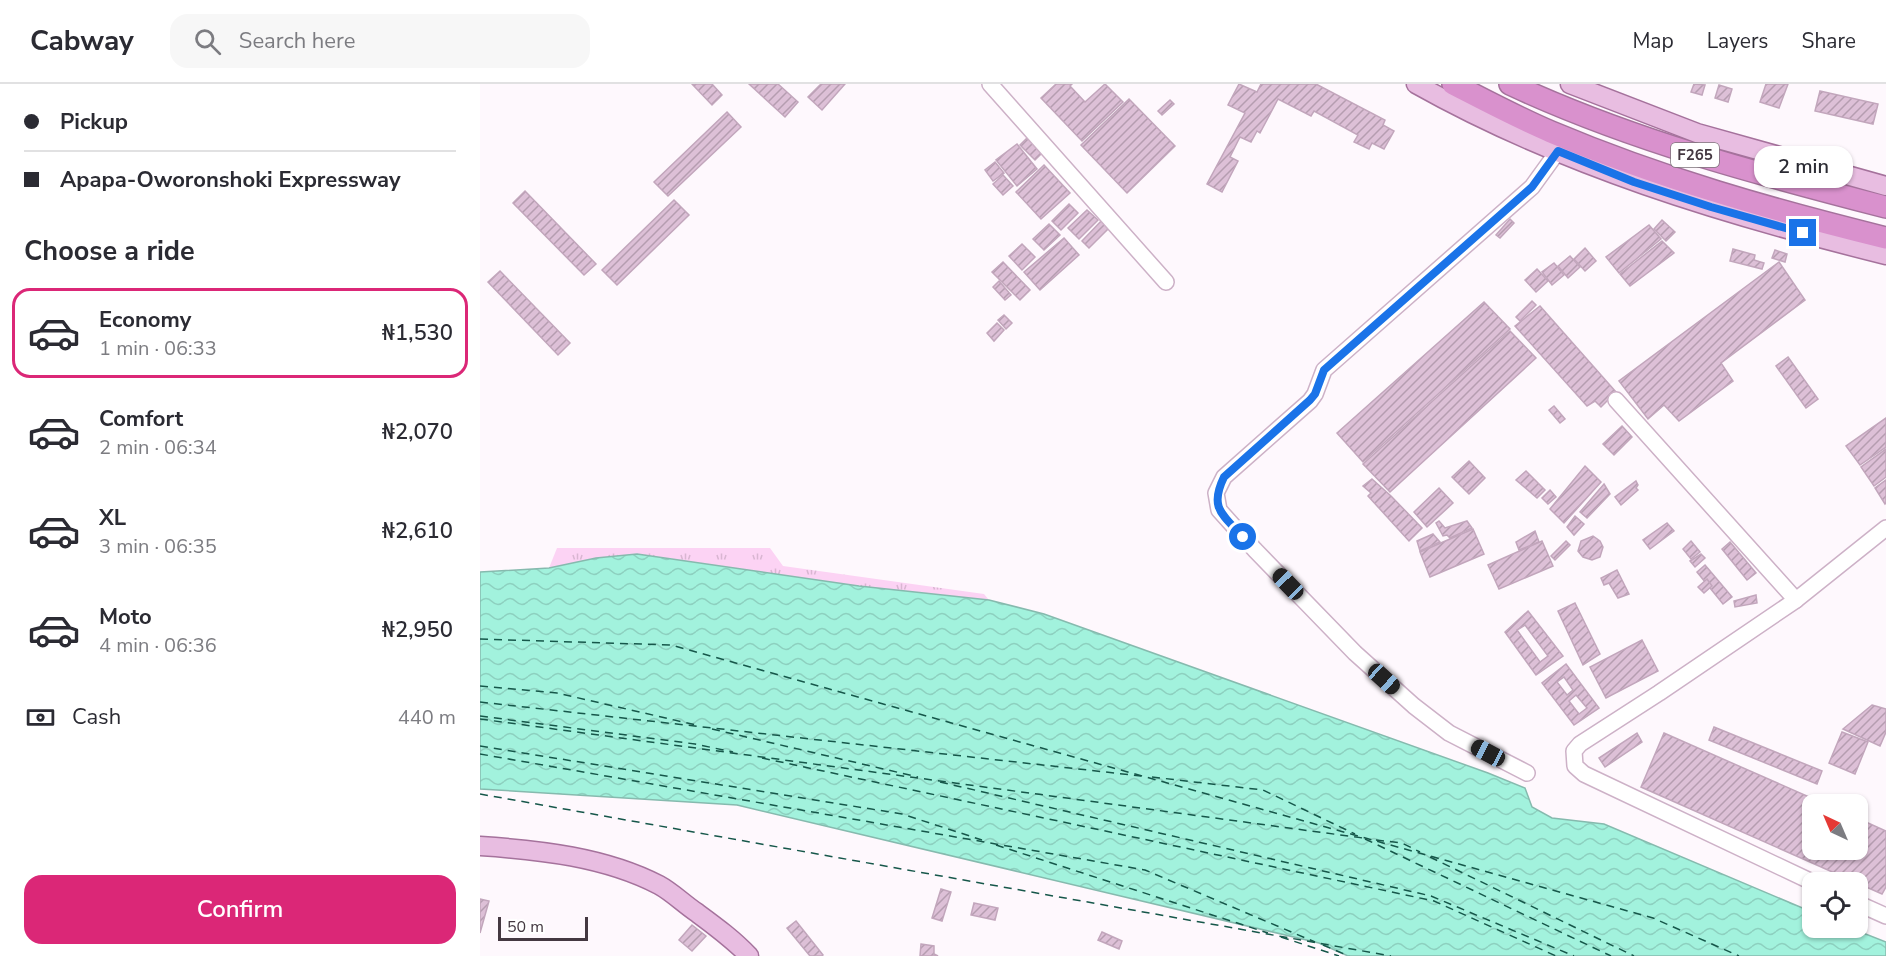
<!DOCTYPE html>
<html lang="en">
<head>
<meta charset="utf-8">
<style>
  :root { --surface:#fff; --page:#f7f7f7; --text:#2b2b33; --muted:#7c7c81; --line:#e1e1e2; --accent:#db2777 }
  body { margin:0; font-family:"Nunito Sans",sans-serif; background:var(--page); color:var(--text); height:100vh; display:flex; flex-direction:column; font-size:22px; white-space:nowrap }
  * { box-sizing:border-box; margin:0 }
  p { font-size:20px; color:var(--muted) }
  .icon { flex:none; width:33px; height:33px; fill:none; stroke:currentColor; stroke-width:2; stroke-linecap:round; stroke-linejoin:round }
  .map { position:relative; flex:1; overflow:hidden }
  .panel { display:flex; flex-direction:column; background:var(--surface); width:480px }
  .panel>* { flex:none }
  .top-card { display:grid; align-content:center; height:132px; padding:0 24px; background:var(--surface) }
  .needle { width:39px; rotate:316deg }
  .buttons { position:absolute; left:1322px; top:710px; display:grid; gap:12px }
  .buttons a { display:grid; place-items:center; width:66px; height:66px; border-radius:12px; background:var(--surface); box-shadow:0 2px 4px #0004; font-size:30px }
  .scale { position:absolute; left:18px; bottom:15px; width:90px; box-sizing:border-box; padding-left:6px; border:3px solid #443841; border-top:0; font-size:16px; line-height:21px; white-space:nowrap; color:#443841; -webkit-text-stroke:4px #fff; paint-order:stroke }
  .end { position:absolute; width:27px; height:27px; margin:-14px; border:8px solid #1a73e8; background:#fff; box-shadow:0 0 0 3px #fff }
  .from { border-radius:50% }
  .bubble { position:absolute; height:42px; border-radius:18px; background:var(--surface); box-shadow:0 2px 4px #0004; font-size:20px; font-weight:600; line-height:42px; text-align:center }
  .car { position:absolute; width:18px; height:36px; margin:-18px -9px; border-radius:8px; box-shadow:0 0 4px 2px #0007; background:linear-gradient(#222 24%,#8ab4d8 0 40%,#222 0 76%,#8ab4d8 0 86%,#222 0) }
  .top-card b { display:flex; align-items:center; gap:21px; height:57px; font-size:22px }
  .top-card b+b { border-top:2px solid var(--line) }
  .top-card i { width:15px; height:15px; background:var(--text) }
  ul { padding:0; list-style:none }
  li { display:flex; align-items:center; gap:18px; height:90px; margin:0 12px 9px; padding:0 12px; border:3px solid transparent; border-radius:18px }
  li div { flex:1 }
  li b { display:block; font-size:22px }
  li em { font-style:normal; font-weight:600 }
  li.active { border-color:var(--accent) }
  li>.icon { width:54px; height:54px; stroke-width:1.5 }
  h2 { padding:0 24px; font-size:27px; line-height:72px }
  .pay { display:flex; align-items:center; gap:15px; height:66px; padding:0 24px; font-size:22px }
  .pay p { margin-inline-start:auto }
  .cta { display:flex; gap:12px; margin-top:auto; padding:12px 24px }
  .cta a { flex:1; height:69px; border-radius:18px; background:var(--accent); color:#fff; font-size:24px; font-weight:600; line-height:69px; text-align:center }
  header { display:flex; align-items:center; gap:36px; box-sizing:border-box; height:84px; padding:0 30px; background:var(--surface); border-bottom:2px solid var(--line) }
  header strong { font-size:28px }
  nav { display:flex; gap:33px; margin-inline-start:auto; font-size:21px }
  .search { width:420px; height:54px; background:var(--page); display:flex; align-items:center; gap:15px; box-sizing:border-box; padding:0 21px; border-radius:18px; color:var(--muted); font-size:22px }
  main { display:flex; flex:1; min-height:0 }
  .map>svg:first-child { display:block }
  .grass { fill:url(#grass-tufts) }
  .water { fill:url(#water-waves); stroke:#86baae; stroke-width:1.5 }
  .lines { fill:none; stroke-linecap:round; stroke-linejoin:round }
  .ferry { stroke:#16574a; stroke-width:1.5; stroke-dasharray:8 6; stroke-linecap:butt }
  .building { fill:url(#building-hatch); stroke:#c2a6bc; stroke-width:1.5; fill-rule:evenodd }
  .minor-casing { stroke:#cdb1c7; stroke-width:18 }
  .major-casing { stroke:#a5729c; stroke-width:21 }
  .highway-casing { stroke:#a5729c; stroke-width:24 }
  .minor { stroke:#fff; stroke-width:15 }
  .major { stroke:#e8bde1; stroke-width:18 }
  .highway { stroke:#d991cd; stroke-width:21 }
  .route { stroke:#1a73e8; stroke-width:8 }
  .labels { text-anchor:middle; stroke-width:5; stroke-linejoin:round; paint-order:stroke }
  .shield { fill:#fff; stroke:#7c747a; stroke-width:1.5 }
  .shield-label { font-size:15px; font-weight:bold; fill:#443841 }
</style>
</head>
<body>
<header>
<strong>Cabway</strong>
<div class="search"><svg class="icon" aria-label="search" viewBox="0 0 24 24"><circle cx="10" cy="10" r="6"/><path d="M15 15l6 6"/></svg>Search here</div>
<nav><a>Map</a><a>Layers</a><a>Share</a></nav>
</header>
<main>
<section class="panel">
<div class="top-card">
<b><i class="from"></i>Pickup</b>
<b><i></i>Apapa-Oworonshoki Expressway</b>
</div>
<h2>Choose a ride</h2>
<ul>
<li class="active"><svg class="icon" aria-label="car" viewBox="0 0 24 24"><path d="M5 17H2v-5l4-1 3-4h7l3 4 3 1v5h-3M9 17h6M6 11h13"/><circle cx="7" cy="17" r="2"/><circle cx="17" cy="17" r="2"/></svg><div><b>Economy</b><p>1 min · 06:33</p></div><em>₦1,530</em></li>
<li><svg class="icon" aria-label="car" viewBox="0 0 24 24"><path d="M5 17H2v-5l4-1 3-4h7l3 4 3 1v5h-3M9 17h6M6 11h13"/><circle cx="7" cy="17" r="2"/><circle cx="17" cy="17" r="2"/></svg><div><b>Comfort</b><p>2 min · 06:34</p></div><em>₦2,070</em></li>
<li><svg class="icon" aria-label="car" viewBox="0 0 24 24"><path d="M5 17H2v-5l4-1 3-4h7l3 4 3 1v5h-3M9 17h6M6 11h13"/><circle cx="7" cy="17" r="2"/><circle cx="17" cy="17" r="2"/></svg><div><b>XL</b><p>3 min · 06:35</p></div><em>₦2,610</em></li>
<li><svg class="icon" aria-label="car" viewBox="0 0 24 24"><path d="M5 17H2v-5l4-1 3-4h7l3 4 3 1v5h-3M9 17h6M6 11h13"/><circle cx="7" cy="17" r="2"/><circle cx="17" cy="17" r="2"/></svg><div><b>Moto</b><p>4 min · 06:36</p></div><em>₦2,950</em></li>
</ul>
<div class="pay"><svg class="icon" aria-label="cash" viewBox="0 0 24 24"><path d="M3 7h18v10H3z"/><circle cx="12" cy="12" r="2"/></svg>Cash<p>440 m</p></div>
<div class="cta"><a>Confirm</a></div>
</section>
<div class="map">
<svg width="1406" height="872" viewBox="0 0 1406 872">
  <defs>
    <pattern id="grass-tufts" width="24" height="20" patternUnits="userSpaceOnUse" patternTransform="scale(1.5)"><rect width="24" height="20" fill="#fcd3f4"/><path d="M3 7l-1-3M5 7V3M7 7l1-3M15 17l-1-3M17 17v-4M19 17l1-3" fill="none" stroke="#d9b6d2"/></pattern>
    <pattern id="water-waves" width="16" height="10" patternUnits="userSpaceOnUse" patternTransform="scale(1.5)"><rect width="16" height="10" fill="#a2f2dd"/><path d="M0 5q4-4 8 0t8 0" fill="none" stroke="#8dd0bf"/></pattern>
    <pattern id="building-hatch" width="6" height="6" patternUnits="userSpaceOnUse" patternTransform="scale(1.5)"><rect width="6" height="6" fill="#ddc0d7"/><path d="M-1 1l2-2M0 6l6-6M5 7l2-2" fill="none" stroke="#b59db0"/></pattern>
  </defs>
  <rect width="100%" height="100%" fill="#fef8fd"/>
  <polygon class="grass" points="77,464 290,464 303,482 504,510 509,516 379,502 157,470 116,474 69,484"/>
  <polygon class="water" points="157,470 379,502 509,516 564,530 1008,689 1045,704 1052,723 1072,734 1124,740 1332,828 1332,843 1368,843 1406,858 1406,872 868,872 839,859 257,721 0,705 0,488 69,484 116,474"/>
  <g class="lines">
    <g class="ferry">
      <polyline points="0,555 191,561 1173,834 1259,872"/>
      <polyline points="0,602 77,609 216,641"/>
      <polyline points="0,618 661,692"/>
      <polyline points="0,632 215,660 253,668"/>
      <polyline points="0,635 883,754"/>
      <polyline points="232,645 438,693"/>
      <polyline points="0,662 422,730 502,756"/>
      <polyline points="0,670 665,786 835,858"/>
      <polyline points="282,674 954,817 1076,872"/>
      <polyline points="672,693 783,706 875,750"/>
      <polyline points="460,698 951,812 1094,872"/>
      <polyline points="0,710 911,872"/>
      <polyline points="885,755 1131,872"/>
      <polyline points="896,756 922,759 940,768"/>
      <polyline points="516,761 788,849"/>
      <polyline points="950,773 1154,872"/>
      <polyline points="801,853 859,872"/>
      <polyline points="843,861 869,872"/>
    </g>
  </g>
  <g class="building">
    <polygon points="212,0 232,0 242,11 232,21"/>
    <polygon points="269,0 298,0 318,18 305,33"/>
    <polygon points="341,0 365,0 342,26 328,13"/>
    <polygon points="576,0 592,0 590,2 605,18 625,0 643,18 602,57 561,14"/>
    <polygon points="759,0 777,8 781,0 836,0 905,36 903,41 914,47 904,65 892,59 889,65 874,58 878,51 834,27 831,32 798,15 780,49 777,47 771,58 760,53 750,73 758,77 742,108 727,100 765,29 748,21"/>
    <polygon points="1214,0 1225,1 1222,11 1211,8"/>
    <polygon points="1286,0 1308,0 1299,24 1280,18"/>
    <polygon points="1239,1 1252,5 1248,18 1235,14"/>
    <polygon points="1340,7 1398,20 1393,40 1335,27"/>
    <polygon points="649,15 695,62 647,109 601,61"/>
    <polygon points="690,16 694,20 682,31 678,27"/>
    <polygon points="247,28 261,43 188,112 174,98"/>
    <polygon points="549,52 564,67 555,76 540,61"/>
    <polygon points="537,60 557,85 537,102 516,76"/>
    <polygon points="515,78 524,89 513,97 505,86"/>
    <polygon points="564,81 590,109 561,135 536,108"/>
    <polygon points="523,91 533,102 523,111 513,100"/>
    <polygon points="45,107 116,180 104,191 33,119"/>
    <polygon points="194,116 209,131 137,201 122,186"/>
    <polygon points="589,120 598,129 581,146 572,137"/>
    <polygon points="607,126 618,136 599,155 588,144"/>
    <polygon points="624,134 632,141 609,164 602,157"/>
    <polygon points="1030,135 1034,139 1020,154 1016,151"/>
    <polygon points="1182,136 1195,148 1186,157 1174,145"/>
    <polygon points="569,140 580,151 564,166 553,155"/>
    <polygon points="1169,141 1181,155 1139,189 1126,173"/>
    <polygon points="584,154 599,171 560,206 544,188"/>
    <polygon points="1182,157 1194,169 1150,202 1140,190"/>
    <polygon points="542,160 555,173 542,186 529,172"/>
    <polygon points="1105,164 1116,177 1105,187 1094,175"/>
    <polygon points="1253,165 1275,171 1274,176 1284,179 1282,185 1250,177"/>
    <polygon points="1295,166 1307,170 1305,178 1292,174"/>
    <polygon points="1090,172 1100,183 1088,194 1078,182"/>
    <polygon points="523,178 550,206 540,216 512,188"/>
    <polygon points="1299,178 1325,216 1241,279 1253,297 1199,337 1184,321 1168,335 1139,297"/>
    <polygon points="1074,179 1084,191 1072,201 1062,188"/>
    <polygon points="1057,185 1068,197 1056,208 1045,196"/>
    <polygon points="20,187 90,259 78,271 8,198"/>
    <polygon points="519,197 531,211 525,216 513,203"/>
    <polygon points="1052,217 1056,221 1040,237 1036,233"/>
    <polygon points="1004,218 1030,245 883,378 857,349"/>
    <polygon points="1060,222 1136,308 1121,323 1115,317 1107,322 1035,242"/>
    <polygon points="524,231 532,239 526,245 518,236"/>
    <polygon points="517,239 524,246 514,257 507,249"/>
    <polygon points="1030,247 1056,274 910,408 883,380"/>
    <polygon points="1308,273 1338,315 1326,324 1296,282"/>
    <polygon points="1074,322 1085,335 1080,339 1069,326"/>
    <polygon points="1406,334 1406,363 1380,381 1366,362"/>
    <polygon points="1142,342 1152,353 1134,371 1123,360"/>
    <polygon points="1406,365 1406,393 1394,402 1381,383"/>
    <polygon points="989,377 1005,394 989,410 972,393"/>
    <polygon points="1105,382 1121,398 1084,439 1070,425"/>
    <polygon points="1046,387 1065,406 1057,414 1036,396"/>
    <polygon points="892,395 911,412 942,444 929,457 888,412 891,409 883,402"/>
    <polygon points="1406,396 1406,419 1405,420 1395,404"/>
    <polygon points="1156,397 1158,401 1156,404 1158,406 1141,421 1135,413"/>
    <polygon points="1124,400 1130,410 1107,434 1100,428"/>
    <polygon points="959,404 973,419 947,443 934,428"/>
    <polygon points="1070,406 1076,413 1068,420 1062,414"/>
    <polygon points="1095,432 1104,440 1094,451 1087,443"/>
    <polygon points="959,437 965,444 987,437 992,444 970,454 967,451 963,452 956,439"/>
    <polygon points="1187,439 1194,447 1170,465 1163,456"/>
    <polygon points="993,445 1004,470 950,493 940,468"/>
    <polygon points="1055,447 1059,458 1039,466 1036,458"/>
    <polygon points="953,450 960,458 940,467 937,457"/>
    <polygon points="1113,452 1120,457 1123,463 1120,473 1112,476 1103,473 1098,467 1101,457"/>
    <polygon points="1062,457 1073,482 1019,505 1008,481"/>
    <polygon points="1086,457 1090,461 1075,476 1071,472"/>
    <polygon points="1211,457 1220,468 1211,475 1203,465"/>
    <polygon points="1250,458 1276,489 1267,496 1242,465"/>
    <polygon points="1221,470 1225,474 1215,483 1210,477"/>
    <polygon points="1225,481 1252,513 1243,520 1217,488"/>
    <polygon points="1137,486 1149,510 1138,514 1129,499 1124,501 1121,494"/>
    <polygon points="1227,495 1232,502 1224,509 1218,503"/>
    <polygon points="1276,511 1277,519 1255,523 1254,517"/>
    <polygon points="1095,519 1120,570 1103,581 1078,527"/>
    <path d="M1048,527L1083,572L1056,591L1025,548ZM1045,541L1068,572L1060,578L1037,546Z"/>
    <polygon points="1162,556 1178,587 1126,614 1110,583"/>
    <path d="M1086,580L1119,624L1094,641L1062,599ZM1084,593L1093,606L1087,611L1077,598ZM1096,611L1107,624L1099,630L1089,617Z"/>
    <polygon points="1392,621 1406,625 1406,648 1400,662 1363,645"/>
    <polygon points="1234,643 1342,687 1337,700 1229,656"/>
    <polygon points="1362,648 1388,658 1375,690 1349,679"/>
    <polygon points="1157,649 1162,658 1125,683 1119,674"/>
    <polygon points="1184,649 1345,720 1332,720 1332,765 1377,765 1377,734 1406,747 1406,803 1402,810 1161,703"/>
    <polygon points="461,805 471,808 462,837 452,834"/>
    <polygon points="0,815 9,817 0,849"/>
    <polygon points="494,819 518,824 515,836 491,831"/>
    <polygon points="316,837 343,871 342,872 330,872 307,844"/>
    <polygon points="212,841 226,852 212,867 199,856"/>
    <polygon points="622,848 642,857 639,865 618,856"/>
    <polygon points="441,860 454,862 454,870 458,872 440,872"/>
  </g>
  <g class="lines">
    <g class="minor-casing">
      <g id="minor">
        <polyline points="510,0 686,198"/>
        <polyline points="1136,316 1316,516"/>
        <polyline points="1047,689 969,649 934,622 875,569 775,466 739,426 736,409 744,393 830,317 835,310 844,286 1052,103 1078,67"/>
        <polyline points="1332,798 1104,690 1095,682 1094,667 1100,660 1179,609 1316,516 1406,444"/>
        <polyline points="1377,819 1406,832"/>
      </g>
    </g>
    <g class="major-casing">
      <g id="major">
        <path d="M936,0C1082,82 1245,131 1406,171"/>
        <polyline points="1090,0 1217,49 1406,102"/>
        <path d="M0,762C60,766 125,773 179,801C192,808 204,820 216,828C235,842 253,855 269,872"/>
      </g>
    </g>
    <g class="highway-casing">
      <g id="highway">
        <path d="M973,0C1006,17 1038,34 1071,48C1180,94 1292,126 1406,154"/>
        <path d="M1030,0C1150,56 1278,90 1406,123"/>
      </g>
    </g>
    <use href="#minor" class="minor"/>
    <use href="#major" class="major"/>
    <use href="#highway" class="highway"/>
  </g>
  <g class="lines">
    <path class="route" d="M763,453C742,430 729,424 744,393L830,316L835,310L844,286L1052,103L1078,67L1154,98L1231,123L1323,149"/>
  </g>
  <g class="labels">
    <rect class="shield" x="1191" y="59" width="48" height="24" rx="4.5"/>
    <g class="shield-label">
      <text x="1215" y="76">F265</text>
    </g>
  </g>
</svg>
<div class="buttons">
<a><svg class="needle" viewBox="-14 -14 28 28"><path d="M0-13l5 13h-10z" fill="#e53935"/><path d="M0 13l5-13h-10z" fill="#7c7c81"/></svg></a>
<a><svg class="icon" aria-label="locate" viewBox="0 0 24 24"><circle cx="12" cy="12" r="6"/><path d="M12 2v4M12 18v4M2 12h4M18 12h4"/></svg></a>
</div>
<div class="scale">50 m</div>
<i class="end from" style="left:763px;top:453px"></i>
<i class="end" style="left:1323px;top:149px"></i>
<div class="bubble" style="left:1274px;top:62px;width:99px">2 min</div>
<i class="car" style="left:808px;top:500px;rotate:316deg"></i>
<i class="car" style="left:904px;top:595px;rotate:132deg"></i>
<i class="car" style="left:1008px;top:669px;rotate:298deg"></i>
</div>
</main>
</body>
</html>
